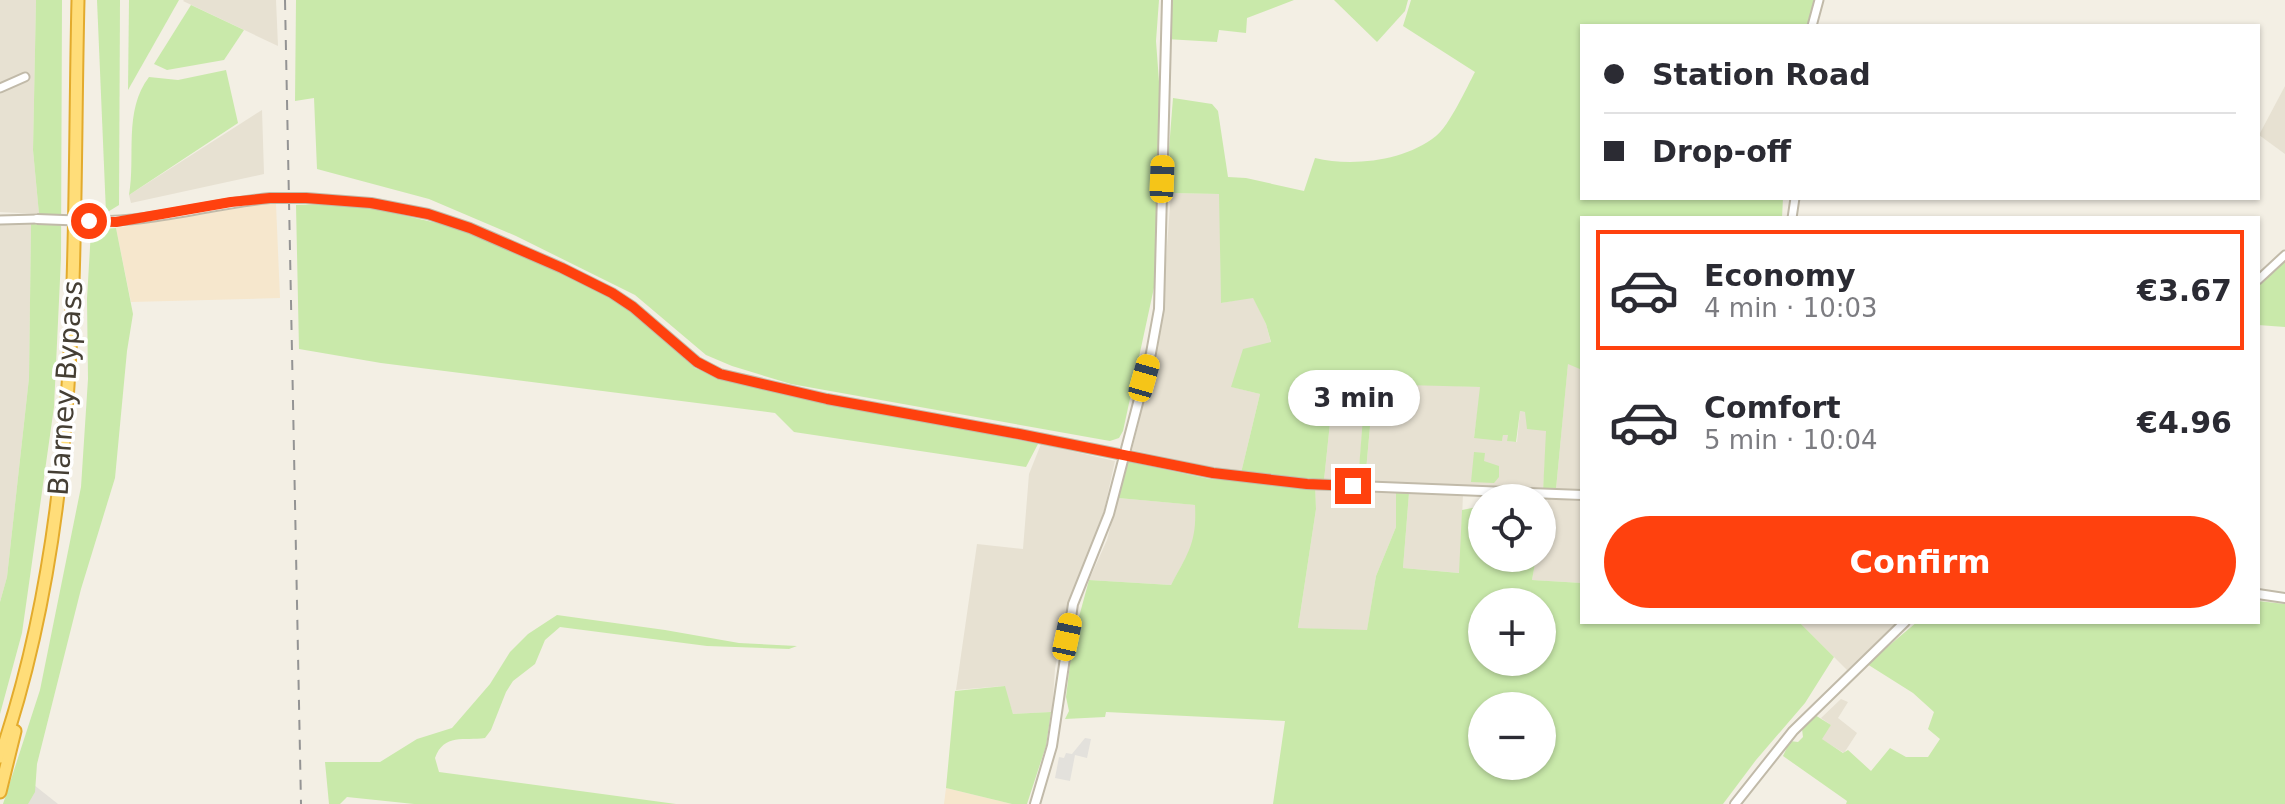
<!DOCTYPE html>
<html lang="en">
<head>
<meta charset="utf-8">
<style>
  :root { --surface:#fff; --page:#f2f2f3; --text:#2b2b33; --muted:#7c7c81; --line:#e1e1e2; --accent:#ff410e }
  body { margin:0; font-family:"DejaVu Sans",sans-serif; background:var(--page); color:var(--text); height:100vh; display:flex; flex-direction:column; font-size:30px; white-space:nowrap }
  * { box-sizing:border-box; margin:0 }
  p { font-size:26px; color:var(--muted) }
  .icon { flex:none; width:44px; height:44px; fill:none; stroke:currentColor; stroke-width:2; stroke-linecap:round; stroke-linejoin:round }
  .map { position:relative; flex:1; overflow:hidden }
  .side { position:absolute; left:1580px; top:216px; width:680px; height:408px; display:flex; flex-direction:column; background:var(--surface); border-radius:0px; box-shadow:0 2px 6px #0004 }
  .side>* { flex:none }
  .top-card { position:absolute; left:1580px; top:24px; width:680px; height:176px; border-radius:0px; box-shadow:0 2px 6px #0004; display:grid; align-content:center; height:176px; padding:0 24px; background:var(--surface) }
  .controls { position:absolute; left:1468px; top:484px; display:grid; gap:16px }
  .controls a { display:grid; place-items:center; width:88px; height:88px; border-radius:50%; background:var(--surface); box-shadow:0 2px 6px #0004; font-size:40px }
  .end { position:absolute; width:36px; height:36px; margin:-18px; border:10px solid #ff410e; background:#fff; box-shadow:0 0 0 4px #fff }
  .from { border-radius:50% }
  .bubble { position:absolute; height:56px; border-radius:28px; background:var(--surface); box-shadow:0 2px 6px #0004; font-size:26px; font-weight:800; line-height:56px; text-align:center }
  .car { position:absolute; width:24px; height:48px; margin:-24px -12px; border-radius:10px; box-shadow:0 0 6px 2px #0007; background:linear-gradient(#f5c518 24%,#345 0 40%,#f5c518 0 76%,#345 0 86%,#f5c518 0) }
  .top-card b { display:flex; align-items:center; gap:28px; height:76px; font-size:30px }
  .top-card b+b { border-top:2px solid var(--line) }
  .top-card i { width:20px; height:20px; background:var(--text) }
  ul { padding:14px 0 0; list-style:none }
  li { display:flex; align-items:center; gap:24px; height:120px; margin:0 16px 12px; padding:0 8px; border:4px solid transparent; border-radius:0px }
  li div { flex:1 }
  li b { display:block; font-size:30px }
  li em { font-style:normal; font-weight:800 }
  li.selected { border-color:var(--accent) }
  li>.icon { width:72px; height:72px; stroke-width:1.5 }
  .action { display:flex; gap:16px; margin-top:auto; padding:16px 24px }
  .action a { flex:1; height:92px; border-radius:48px; background:var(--accent); color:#fff; font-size:32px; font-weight:800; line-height:92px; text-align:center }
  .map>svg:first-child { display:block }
  .residential { fill:#e7e1d2 }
  .commercial { fill:#f6e7cd }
  .industrial { fill:#e4e0d9 }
  .green { fill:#c9e9aa; fill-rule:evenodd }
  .parking { fill:#e3e1dc }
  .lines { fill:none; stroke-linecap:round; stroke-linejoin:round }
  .minor-casing { stroke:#c1baa9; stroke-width:11 }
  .tertiary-casing { stroke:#c1baa9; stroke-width:12 }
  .trunk-casing { stroke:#e3ab2d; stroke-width:15 }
  .minor { stroke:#fff; stroke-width:7 }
  .tertiary { stroke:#fff; stroke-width:8 }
  .trunk { stroke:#ffdd79; stroke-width:11 }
  .rail { stroke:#949494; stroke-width:2; stroke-dasharray:10 10; stroke-linecap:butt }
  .tertiary-bridge-casing { stroke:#c1baa9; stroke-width:12; stroke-linecap:butt }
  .tertiary-bridge { stroke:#fff; stroke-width:8 }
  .route { stroke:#ff410e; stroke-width:10 }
  .labels { text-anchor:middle; stroke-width:7; stroke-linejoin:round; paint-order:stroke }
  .street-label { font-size:28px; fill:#453f34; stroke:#fff }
</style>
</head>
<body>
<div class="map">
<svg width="2285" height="804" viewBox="0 0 2285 804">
  <rect width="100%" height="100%" fill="#f3efe4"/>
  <g class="residential">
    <polygon points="0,0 36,0 33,150 39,214 0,212"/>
    <polygon points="184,0 276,0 278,46 183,1"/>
    <polygon points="2285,86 2285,154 2259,135"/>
    <polygon points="262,110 264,174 131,203 129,195"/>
    <polygon points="1171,193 1220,194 1221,303 1253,297 1266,324 1271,343 1232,387 1260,394 1241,473 1132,450 1154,359 1162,314"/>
    <polygon points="0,223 31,224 29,378 7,577 0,602"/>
    <polygon points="1568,363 1582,370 1582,490 1556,489"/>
    <polygon points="1406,384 1481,387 1474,437 1502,440 1503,434 1508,435 1508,441 1517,442 1520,411 1525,412 1547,431 1543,491 1365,482 1371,415"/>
    <polygon points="1366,392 1358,481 1324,480 1333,394"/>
    <polygon points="1041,444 1115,461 1104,511 1072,597 1060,641 1055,669 1052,712 1013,714 1004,686 956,690 977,544 1023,549 1029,474"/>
    <polygon points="1315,488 1396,490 1396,527 1376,576 1367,631 1298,628 1316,509"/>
    <polygon points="1409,493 1463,493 1460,573 1403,568"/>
    <polygon points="1118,498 1196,505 1196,531 1190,550 1171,585 1089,580 1107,540"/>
    <polygon points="1548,499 1582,501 1582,583 1532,580 1536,558 1542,558 1542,530"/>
    <polygon points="1799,622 1897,622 1847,670"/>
    <polygon points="1841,699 1848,702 1838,718 1857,733 1844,753 1821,739 1831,725 1821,718"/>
  </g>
  <g class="commercial">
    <polygon points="263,204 276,204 280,298 131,302 116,228"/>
    <polygon points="946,788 1012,804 944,804"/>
  </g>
  <polygon class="industrial" points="34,785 58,804 25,804"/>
  <g class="green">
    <polygon points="36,0 62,0 61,258 54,407 22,633 0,714 0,602 7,577 29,378 31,224 38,224 39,214 33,150"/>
    <polygon points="97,0 120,0 119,205 106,213"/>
    <polygon points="129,0 179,0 128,90"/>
    <polygon points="296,0 1159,0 1156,41 1160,95 1155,283 1123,431 1119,438 1110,441 791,384 732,366 706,355 635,295 516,236 429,199 317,169 314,98 295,101"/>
    <polygon points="1167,0 1294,0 1247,18 1246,33 1219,30 1217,42 1166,39"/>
    <polygon points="1334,0 1408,0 1405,11 1377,42"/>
    <path d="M1411,0H1814L1807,26H1582V198H1783L1782,218H1582V370L1568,364L1556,489L1543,491L1546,431L1527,429L1525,412L1520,411L1516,442L1507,441L1508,435H1503L1502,441L1474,438L1480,387L1406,385L1400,418L1371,415L1365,482L1358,481L1365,392L1333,394L1324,480L1241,473L1260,394L1231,387L1243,349L1271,342L1266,324L1253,298L1221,303L1219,194L1171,193L1169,149L1173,98L1212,104L1218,111L1228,177L1246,178L1304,191L1315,158C1352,167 1405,161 1436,136C1449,126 1467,87 1475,72L1403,26Z"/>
    <polygon points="191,5 244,30 224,60 167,70 154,64"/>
    <path d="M226,70L238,123L129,195C136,157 123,111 149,77L178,80Z"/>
    <polygon points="327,204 376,209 454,227 581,281 628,308 695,368 723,380 1038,444 1026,467 794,432 775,413 381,363 299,349 296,205"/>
    <polygon points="116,228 133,314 127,351 115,478 81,589 37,764 35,792 28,804 3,804 40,690 81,487 88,379 87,299 91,230"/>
    <polygon points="2285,261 2285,327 2258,325 2258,285"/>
    <polygon points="1474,452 1485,453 1484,461 1499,466 1499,477 1494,483 1471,482"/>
    <path d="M1129,462L1210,479L1315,484L1316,509L1298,628L1367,630L1376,576L1396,527V490L1409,493L1403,568L1459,573L1462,510L1482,506V558H1536L1532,580L1582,583V622H1799L1834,657L1805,703L1756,760L1723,804H1273L1285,721L1106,712L1105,717L1065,719L1069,711L1066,697L1073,639L1089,580L1171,585C1188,553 1197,543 1195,505L1118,498L1125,466ZM1482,602H1542V662H1482ZM1482,706H1542V766H1482Z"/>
    <polygon points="2258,601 2285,604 2285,804 1846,804 1847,801 1783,756 1790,741 1798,742 1803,737 1802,729 1815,715 1831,725 1822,739 1843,753 1848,750 1871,771 1890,748 1906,757 1928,757 1940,739 1928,729 1934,712 1913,693 1867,664 1917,622 2258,622"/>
    <path d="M557,615L665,630L739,643L797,646L789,649L707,646L560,627L545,640L535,664L513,681L506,692L491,730L485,738C464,741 444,733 435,758L439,772L676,804H414L347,797L340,804H329L325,762H380L417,739L452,728L490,684L510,652L528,634Z"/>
    <polygon points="1005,686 1013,714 1051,712 1046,746 1027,804 1012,804 946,788 955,691"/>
  </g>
  <polygon class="parking" points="1085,738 1091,739 1087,758 1075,755 1070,781 1055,778 1059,757 1064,758 1066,753 1072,754"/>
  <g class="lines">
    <g class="minor-casing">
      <g id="minor">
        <polyline points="1812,26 1819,0"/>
        <polyline points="0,88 25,77"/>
        <polyline points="1792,218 1795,198"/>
        <polyline points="0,220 37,219"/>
        <polyline points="2258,280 2285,255"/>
      </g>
    </g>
    <g class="tertiary-casing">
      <g id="tertiary">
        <polyline points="306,198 371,203 428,214 470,228 562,268 612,293 633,307 697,362 720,374 827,399 1019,434 1213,473 1307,484 1582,495"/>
        <path d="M89,221C149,223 210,204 270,198"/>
        <polyline points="2258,594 2285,598"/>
        <polyline points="1035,804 1052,746 1073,604 1109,514 1151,353 1159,309 1167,0"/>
        <polyline points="1735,804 1793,731 1905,622"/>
      </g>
    </g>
    <g class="trunk-casing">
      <g id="trunk">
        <path d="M0,757C84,513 72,254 78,0"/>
        <polyline points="0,792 15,731"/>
      </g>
    </g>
    <use href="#minor" class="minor"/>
    <use href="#tertiary" class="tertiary"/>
    <use href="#trunk" class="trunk"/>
    <polyline class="rail" points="285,0 301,804"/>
    <g class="tertiary-bridge-casing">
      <g id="tertiary-bridge">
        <polyline points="270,198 306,198"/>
        <polyline points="37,219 89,221"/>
      </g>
    </g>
    <use href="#tertiary-bridge" class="tertiary-bridge"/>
  </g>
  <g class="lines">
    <polyline class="route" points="89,221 116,222 231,202 270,198 306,198 371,203 428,214 470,228 562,268 612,293 633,307 697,362 720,374 827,399 1019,434 1213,473 1307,484 1353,486"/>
  </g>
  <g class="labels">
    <g class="street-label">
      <text transform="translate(65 388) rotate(-86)" y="10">Blarney Bypass</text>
    </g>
  </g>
</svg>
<div class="controls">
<a><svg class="icon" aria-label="locate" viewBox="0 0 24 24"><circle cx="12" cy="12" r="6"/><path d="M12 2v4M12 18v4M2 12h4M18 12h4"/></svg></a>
<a>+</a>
<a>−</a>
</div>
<i class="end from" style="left:89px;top:221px"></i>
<i class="end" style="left:1353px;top:486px"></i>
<div class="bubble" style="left:1288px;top:370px;width:132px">3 min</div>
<i class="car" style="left:1162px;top:179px;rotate:2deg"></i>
<i class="car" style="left:1144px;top:378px;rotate:16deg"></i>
<i class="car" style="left:1067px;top:637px;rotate:12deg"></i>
<div class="top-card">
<b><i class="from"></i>Station Road</b>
<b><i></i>Drop-off</b>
</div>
<section class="side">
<ul>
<li class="selected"><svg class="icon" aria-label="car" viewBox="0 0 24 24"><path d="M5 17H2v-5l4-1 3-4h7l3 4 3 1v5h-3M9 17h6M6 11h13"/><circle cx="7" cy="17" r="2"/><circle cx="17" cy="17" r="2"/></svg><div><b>Economy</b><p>4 min · 10:03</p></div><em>€3.67</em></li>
<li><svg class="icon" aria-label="car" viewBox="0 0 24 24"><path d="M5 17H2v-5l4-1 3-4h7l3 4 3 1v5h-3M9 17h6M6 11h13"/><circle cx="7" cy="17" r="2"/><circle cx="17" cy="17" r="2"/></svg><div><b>Comfort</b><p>5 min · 10:04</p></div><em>€4.96</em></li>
</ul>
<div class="action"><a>Confirm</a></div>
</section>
</div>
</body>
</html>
